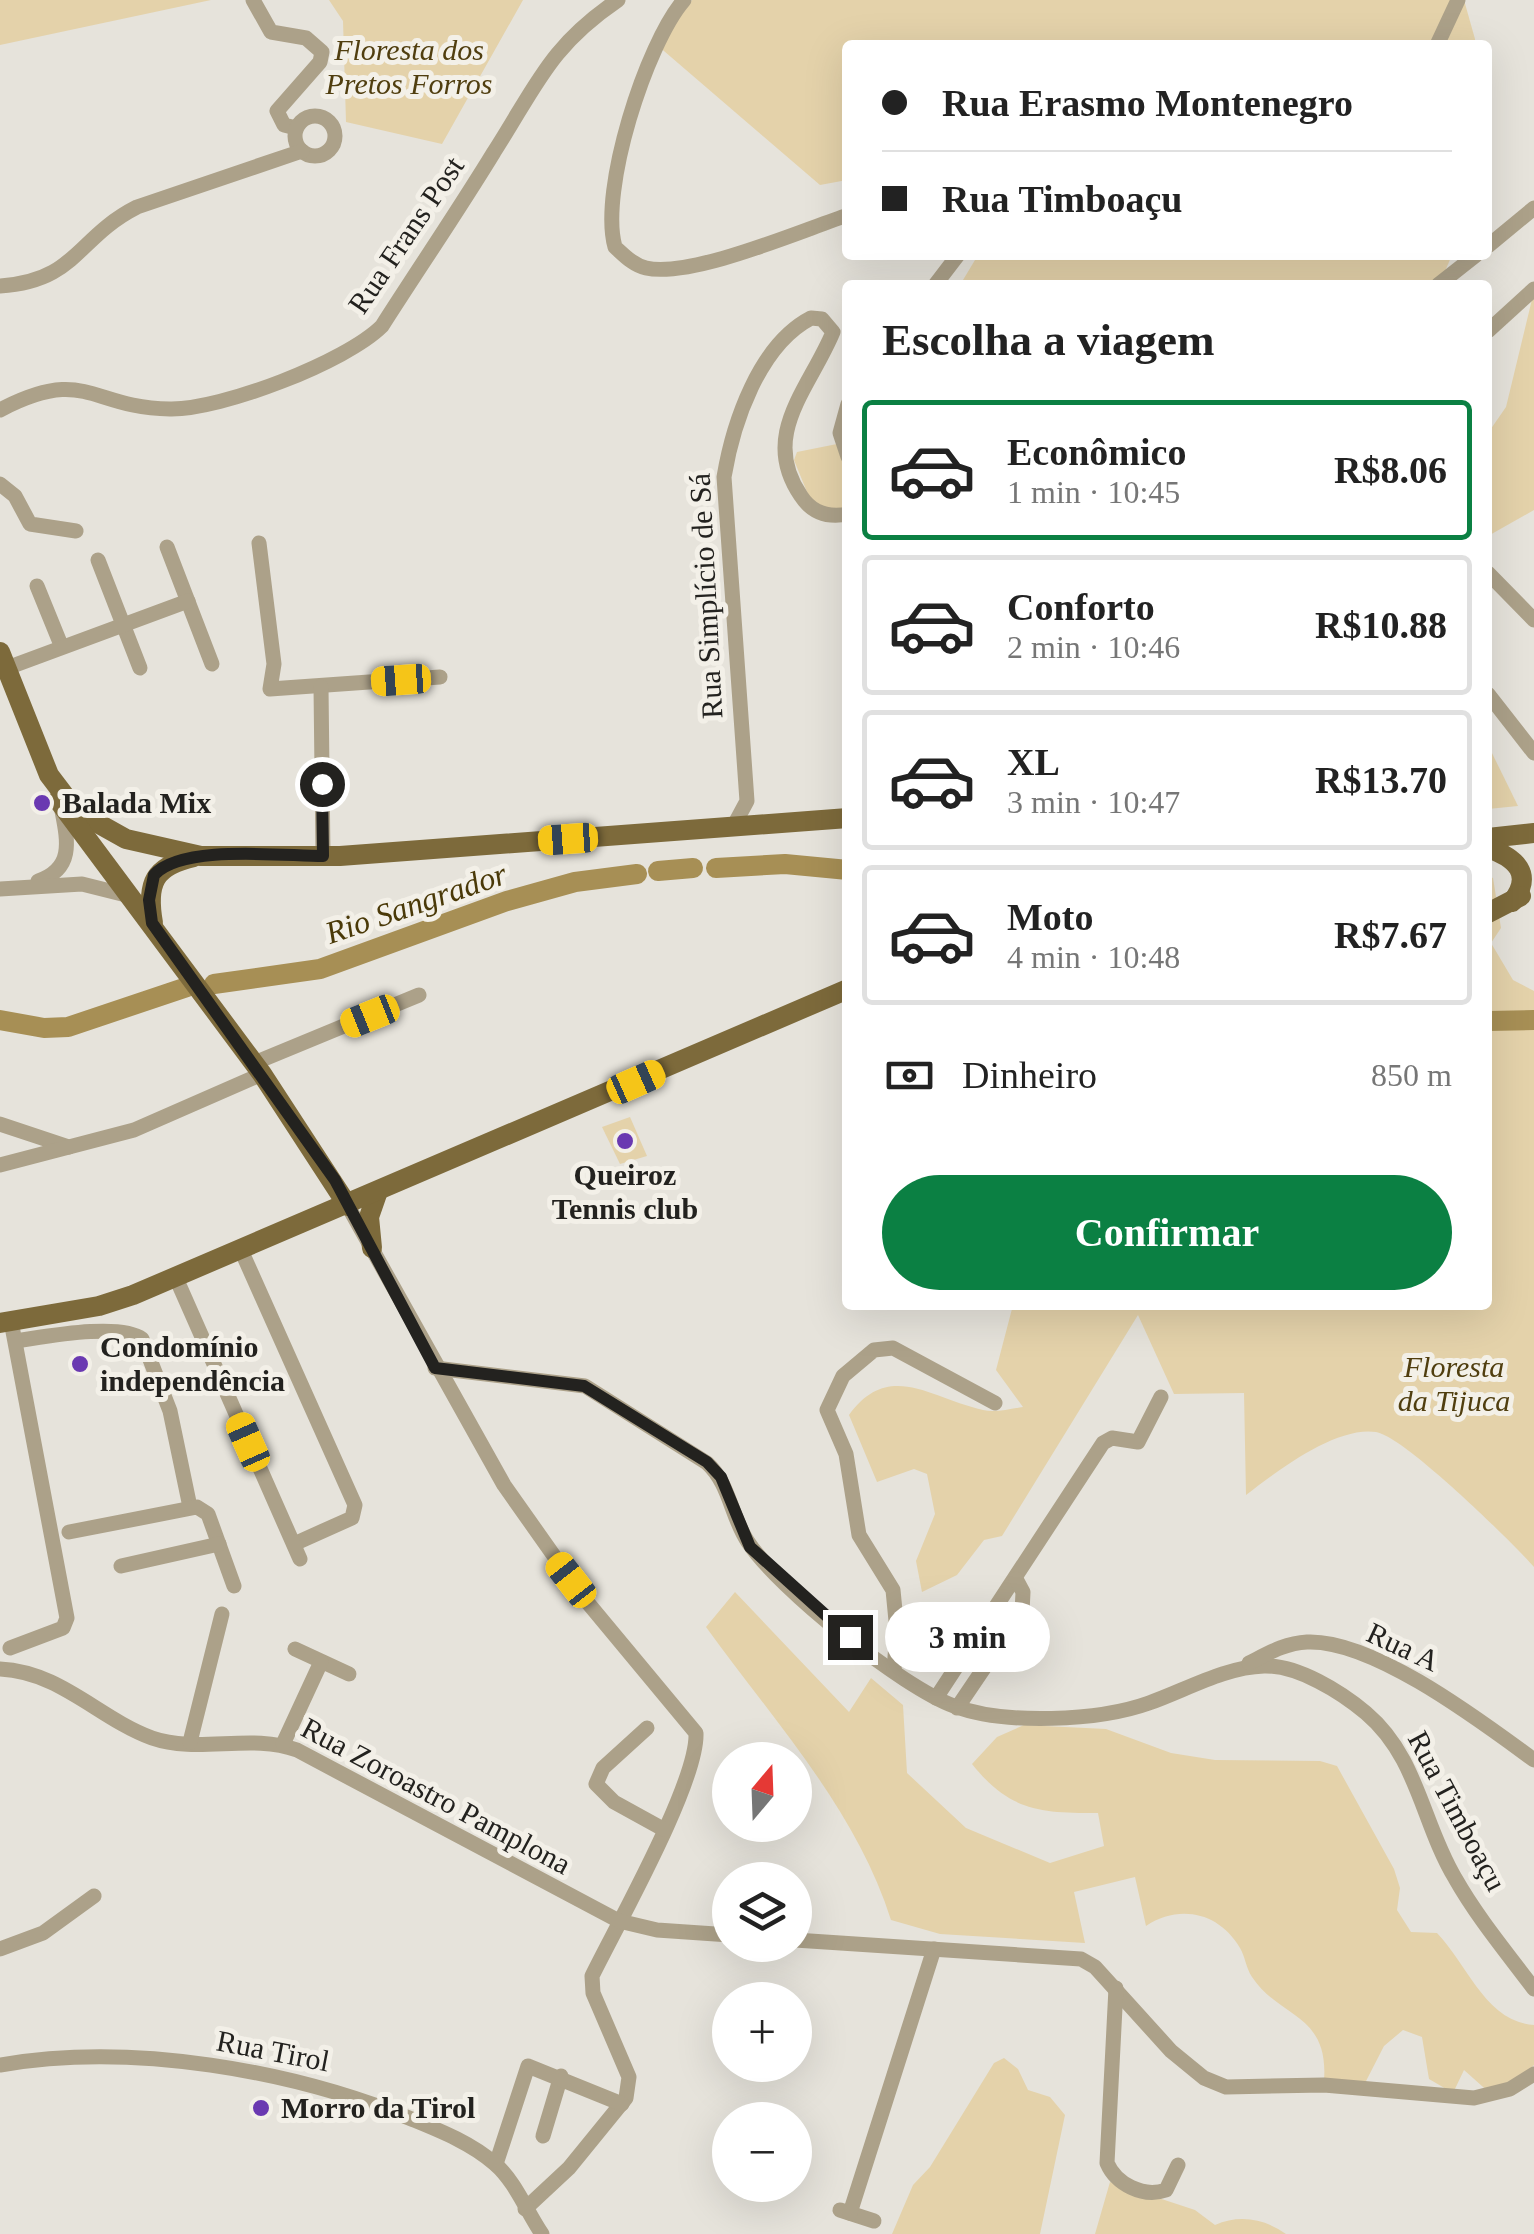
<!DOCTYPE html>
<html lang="pt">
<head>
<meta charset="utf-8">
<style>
  :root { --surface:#fff; --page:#f2f2f2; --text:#222; --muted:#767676; --line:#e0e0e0; --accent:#0b8043 }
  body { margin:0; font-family:Georgia,serif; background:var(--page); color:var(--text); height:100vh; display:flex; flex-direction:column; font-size:38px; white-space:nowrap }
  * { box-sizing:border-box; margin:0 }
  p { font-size:32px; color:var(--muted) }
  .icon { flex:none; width:55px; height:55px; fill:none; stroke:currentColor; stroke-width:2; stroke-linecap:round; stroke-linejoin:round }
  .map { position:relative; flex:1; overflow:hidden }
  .panel { position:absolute; left:842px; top:280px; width:650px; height:1030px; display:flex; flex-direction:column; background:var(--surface); border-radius:10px; box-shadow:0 10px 40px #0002 }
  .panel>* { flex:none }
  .top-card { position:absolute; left:842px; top:40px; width:650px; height:220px; border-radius:10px; box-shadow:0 10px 40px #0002; display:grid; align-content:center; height:220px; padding:0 40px; background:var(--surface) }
  .needle { width:65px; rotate:19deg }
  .tools { position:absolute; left:712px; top:1742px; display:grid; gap:20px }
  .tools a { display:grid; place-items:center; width:100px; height:100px; border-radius:50%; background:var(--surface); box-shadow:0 10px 40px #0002; font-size:50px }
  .end { position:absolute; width:45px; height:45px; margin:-22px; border:12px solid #23221f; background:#fff; box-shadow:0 0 0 5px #fff }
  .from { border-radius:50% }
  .bubble { position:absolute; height:70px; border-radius:35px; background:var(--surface); box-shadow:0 10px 40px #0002; font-size:32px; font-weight:800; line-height:70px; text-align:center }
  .car { position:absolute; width:30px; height:60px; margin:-30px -15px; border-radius:12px; box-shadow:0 0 8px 2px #0007; background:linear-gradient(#f5c518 24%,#345 0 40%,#f5c518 0 76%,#345 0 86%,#f5c518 0) }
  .top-card b { display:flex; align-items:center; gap:35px; height:95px; font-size:38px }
  .top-card b+b { border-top:2px solid var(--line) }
  .top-card i { width:25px; height:25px; background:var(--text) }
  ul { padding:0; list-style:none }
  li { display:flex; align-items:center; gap:30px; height:140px; margin:0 20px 15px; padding:0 20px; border:5px solid var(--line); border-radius:10px }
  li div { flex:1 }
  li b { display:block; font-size:38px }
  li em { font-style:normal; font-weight:800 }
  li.on { border-color:var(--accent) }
  li>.icon { width:90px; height:90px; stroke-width:1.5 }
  h2 { padding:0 40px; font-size:45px; line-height:120px }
  .pay { display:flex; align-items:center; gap:25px; height:110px; padding:0 40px; font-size:38px }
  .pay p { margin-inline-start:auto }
  .cta { display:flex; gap:20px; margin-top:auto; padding:20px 40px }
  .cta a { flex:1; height:115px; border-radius:60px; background:var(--accent); color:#fff; font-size:40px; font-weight:800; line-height:115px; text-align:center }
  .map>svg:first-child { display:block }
  .green { fill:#e4d2aa }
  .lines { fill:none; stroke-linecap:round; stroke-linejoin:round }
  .river { stroke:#a78f55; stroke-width:20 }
  .minor { stroke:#aca189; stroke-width:15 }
  .major { stroke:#7d6a3b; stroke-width:20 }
  .route { stroke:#23221f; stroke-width:12 }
  .poi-dot { fill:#6a39b1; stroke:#f3f0e8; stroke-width:4 }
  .labels { text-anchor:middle; stroke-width:10; stroke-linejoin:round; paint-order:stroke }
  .park-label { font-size:30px; font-style:italic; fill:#503e0f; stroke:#f3f0e8 }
  .street-label { font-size:30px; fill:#23221f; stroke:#f3f0e8 }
  .poi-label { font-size:30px; font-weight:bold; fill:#23221f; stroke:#f3f0e8; text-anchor:start }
  .water-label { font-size:32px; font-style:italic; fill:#4a3908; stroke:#f3f0e8 }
</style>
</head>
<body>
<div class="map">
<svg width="1534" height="2234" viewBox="0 0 1534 2234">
  <rect width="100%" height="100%" fill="#e6e3db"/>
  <g class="green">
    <polygon points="0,0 211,0 0,45"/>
    <polygon points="329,0 523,0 442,144 346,122 343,21"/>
    <polygon points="692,0 1464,0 1475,39 1475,45 848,45 847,180 820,185 657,45"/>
    <polygon points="978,255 1452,255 1439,285 960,285"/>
    <polygon points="1534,291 1534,510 1488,536 1488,433 1506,407"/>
    <polygon points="837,444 847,463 847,511 831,514 809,497 794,460 797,452"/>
    <polygon points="1488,745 1518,806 1488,809"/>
    <path d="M1488,876L1493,878L1501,928L1491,943L1513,980L1534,991V1567C1511,1541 1405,1437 1376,1432C1335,1426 1276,1472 1246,1495L1244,1393L1174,1394L1138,1315L1002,1536L984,1540L957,1575L922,1592L916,1561L935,1514L927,1474L914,1469L877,1482L849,1415C889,1360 930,1398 983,1410C995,1413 1010,1409 1023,1407L996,1370L1013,1305H1488Z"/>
    <polygon points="630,1117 647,1156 620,1164 602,1127"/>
    <path d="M735,1592L849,1712L871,1678L903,1705L907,1773L966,1828L1050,1863L1104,1846L1098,1813C1039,1813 1010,1811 972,1764L997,1737L1024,1725L1106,1729L1171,1753L1215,1760L1320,1761L1337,1766L1394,1869L1400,1888L1397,1910L1411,1932L1437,1933C1467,1964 1486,2022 1534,2025V2065L1510,2089L1492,2095L1464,2070L1453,2093L1429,2079L1422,2037L1403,2030L1384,2046L1364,2085L1324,2081C1329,2013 1280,2019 1252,1977C1246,1968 1245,1956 1240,1948C1219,1912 1179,1904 1146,1926L1135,1877L1074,1892L1085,1943L940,1934L891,1920C856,1809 773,1720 706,1627Z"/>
    <polygon points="1004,2058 1018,2069 1028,2090 1050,2097 1065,2115 1040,2234 892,2234 913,2185 930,2167 994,2063"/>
    <path d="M1110,2182L1195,2210L1215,2225C1240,2214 1265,2219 1286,2234H1095Z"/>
  </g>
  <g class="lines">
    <g class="river">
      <polyline points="716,868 785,864 848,870"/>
      <polyline points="658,871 693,868"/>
      <polyline points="214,984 320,969 507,901 575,882 637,874"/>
      <polyline points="0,1020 44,1028 68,1027 187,987"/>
      <polyline points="1488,1021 1534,1020"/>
    </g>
    <g class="minor">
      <polyline points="253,0 271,32 306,38 322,52 320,62 277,111 284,125 296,128"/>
      <path d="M684,0C646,44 599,191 615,247C624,255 633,265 646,268C692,278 800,231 848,215"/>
      <polyline points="1437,45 1458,0"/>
      <circle cx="315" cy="136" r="20"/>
      <polyline points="1488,246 1534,208"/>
      <polyline points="935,285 958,255"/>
      <polyline points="1438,285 1476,255"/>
      <path d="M0,286C77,281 76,238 137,207L302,151"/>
      <polyline points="1488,331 1534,289"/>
      <polyline points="848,404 840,433 848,457"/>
      <path d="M0,410C86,365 90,408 170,409C221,410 346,362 382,326C419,268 458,211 494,152C537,85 549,47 618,0"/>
      <polyline points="0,484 15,496 30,524 76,531"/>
      <polyline points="259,543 274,664 270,689 440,677"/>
      <polyline points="167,547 212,664"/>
      <polyline points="98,560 140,668"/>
      <polyline points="1488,573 1534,620"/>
      <polyline points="37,586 61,645"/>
      <polyline points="7,668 188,601"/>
      <polyline points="321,687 323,856"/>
      <polyline points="1488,694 1534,753"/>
      <path d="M733,827L747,801L724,477C733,423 759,345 811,318L822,319L833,332C810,388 759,435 801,496C812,513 828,518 848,514"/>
      <path d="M38,881C76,868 67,838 61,806"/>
      <polyline points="0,889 82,884 126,895"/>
      <polyline points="254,1063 419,995"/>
      <polyline points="0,1124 69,1147"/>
      <polyline points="0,1165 134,1130 262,1074"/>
      <path d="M348,1206L504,1485L583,1597L696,1733C698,1782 617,1925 592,1976L593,1993L629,2077L626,2098L569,2168L525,2209"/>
      <polyline points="241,1250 355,1505 352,1518 294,1544"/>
      <polyline points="176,1278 300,1559"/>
      <path d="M22,1340C49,1336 121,1323 142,1339L170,1411L190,1507"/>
      <path d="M435,1368L585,1386L707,1463C730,1484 731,1517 748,1542C779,1589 902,1687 954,1706C1004,1725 1099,1721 1149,1703C1186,1690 1225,1667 1264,1666C1298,1665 1341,1692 1366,1713C1418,1757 1422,1823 1455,1878C1477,1917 1507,1953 1534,1989"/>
      <polyline points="69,1532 197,1507 208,1514 234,1586"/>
      <polyline points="121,1566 219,1544"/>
      <polyline points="10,1648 63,1628 67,1618 11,1321"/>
      <polyline points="295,1649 349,1674"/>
      <path d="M1249,1663C1267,1654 1285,1643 1307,1642C1373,1639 1482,1722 1534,1760"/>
      <path d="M0,1669C61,1672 98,1718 152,1738C198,1754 251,1733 297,1750L619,1921L657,1930L730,1935"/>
      <polyline points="894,1670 897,1631 893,1590 859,1535 846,1454 827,1410 843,1376 874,1350 893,1348 995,1403"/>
      <polyline points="936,1698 1103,1443 1112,1438 1138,1442 1161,1397"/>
      <polyline points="957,1708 1022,1612 1023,1592 1016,1579"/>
      <polyline points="647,1728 603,1768 596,1784 614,1802 663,1829"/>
      <polyline points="190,1742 222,1614"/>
      <polyline points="283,1744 321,1662"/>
      <polyline points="795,1940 1081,1959 1095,1967 1171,2051 1204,2078 1226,2087 1324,2085 1474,2098 1510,2089 1534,2074"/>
      <polyline points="0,1949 43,1933 94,1896"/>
      <path d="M1116,1988L1107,2163C1116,2184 1143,2198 1166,2190L1178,2165"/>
      <path d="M0,2065C132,2042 292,2070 414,2120C441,2131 473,2144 495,2164C515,2181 527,2212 542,2234"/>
      <polyline points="543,2136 561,2076"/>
      <polyline points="496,2164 528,2066 622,2104"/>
      <polyline points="840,2210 874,2221"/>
      <polyline points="850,2213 934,1949"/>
    </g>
    <g class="major">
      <polyline points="0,652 49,775 68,800 92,820 126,839 201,856 340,856 848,818"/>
      <polyline points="58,800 262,1074 348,1206"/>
      <polyline points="1488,838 1534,833"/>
      <path d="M1488,848C1516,858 1534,874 1512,902"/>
      <polyline points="1488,913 1521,896"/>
      <path d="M153,923C146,883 154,866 194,857"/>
      <polyline points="372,1248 369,1217 377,1194"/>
      <polyline points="0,1323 99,1306 133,1295 848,989"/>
    </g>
  </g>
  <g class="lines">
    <path class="route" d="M322,784L323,856C282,856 182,844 154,875L149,900L152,923L335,1180L435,1368L584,1386L707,1462L721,1477L750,1547L850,1637"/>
  </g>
  <g class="poi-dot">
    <circle cx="42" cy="803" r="10"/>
    <circle cx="625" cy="1141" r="10"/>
    <circle cx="80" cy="1364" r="10"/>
    <circle cx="261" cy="2108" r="10"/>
  </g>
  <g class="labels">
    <g class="park-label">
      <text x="409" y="60">Floresta dos<tspan x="409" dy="34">Pretos Forros</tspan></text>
      <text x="1454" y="1377">Floresta<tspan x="1454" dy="34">da Tijuca</tspan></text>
    </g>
    <g class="street-label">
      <text transform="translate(406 235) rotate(-56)" y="10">Rua Frans Post</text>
      <text transform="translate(706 596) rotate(-93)" y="10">Rua Simplício de Sá</text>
      <text transform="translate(1403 1647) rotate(25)" y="10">Rua A</text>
      <text transform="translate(436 1796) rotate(28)" y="10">Rua Zoroastro Pamplona</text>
      <text transform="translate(1457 1811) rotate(62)" y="10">Rua Timboaçu</text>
      <text transform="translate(273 2051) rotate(11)" y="10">Rua Tirol</text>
    </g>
    <g class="poi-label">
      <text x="62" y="813">Balada Mix</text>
      <text x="625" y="1185" text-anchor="middle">Queiroz<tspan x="625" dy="34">Tennis club</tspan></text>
      <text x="100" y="1357">Condomínio<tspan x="100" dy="34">independência</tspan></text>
      <text x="281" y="2118">Morro da Tirol</text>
    </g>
    <g class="water-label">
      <text transform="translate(416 903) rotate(-19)" y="11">Rio Sangrador</text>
    </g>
  </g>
</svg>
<div class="tools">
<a><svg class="needle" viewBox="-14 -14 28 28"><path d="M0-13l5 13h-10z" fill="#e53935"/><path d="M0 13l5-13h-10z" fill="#767676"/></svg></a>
<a><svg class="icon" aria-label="layers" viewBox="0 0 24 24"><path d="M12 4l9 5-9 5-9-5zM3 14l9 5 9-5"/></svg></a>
<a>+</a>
<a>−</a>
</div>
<i class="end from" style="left:322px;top:784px"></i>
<i class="end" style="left:850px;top:1637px"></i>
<div class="bubble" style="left:885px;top:1602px;width:165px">3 min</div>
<i class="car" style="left:401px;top:680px;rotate:266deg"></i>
<i class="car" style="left:568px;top:839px;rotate:266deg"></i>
<i class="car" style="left:370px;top:1016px;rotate:248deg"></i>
<i class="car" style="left:636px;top:1082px;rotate:66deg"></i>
<i class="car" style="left:248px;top:1442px;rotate:336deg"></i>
<i class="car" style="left:571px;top:1580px;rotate:322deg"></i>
<div class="top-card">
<b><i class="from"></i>Rua Erasmo Montenegro</b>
<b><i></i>Rua Timboaçu</b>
</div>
<section class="panel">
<h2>Escolha a viagem</h2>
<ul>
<li class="on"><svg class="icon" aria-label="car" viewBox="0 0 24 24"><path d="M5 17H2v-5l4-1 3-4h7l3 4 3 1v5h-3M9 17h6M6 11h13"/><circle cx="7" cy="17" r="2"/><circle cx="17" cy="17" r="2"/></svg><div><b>Econômico</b><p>1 min · 10:45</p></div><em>R$8.06</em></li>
<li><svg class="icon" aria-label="car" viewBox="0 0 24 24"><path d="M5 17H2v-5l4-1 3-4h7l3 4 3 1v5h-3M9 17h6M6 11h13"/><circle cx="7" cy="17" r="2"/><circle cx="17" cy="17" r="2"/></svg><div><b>Conforto</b><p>2 min · 10:46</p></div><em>R$10.88</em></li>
<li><svg class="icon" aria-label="car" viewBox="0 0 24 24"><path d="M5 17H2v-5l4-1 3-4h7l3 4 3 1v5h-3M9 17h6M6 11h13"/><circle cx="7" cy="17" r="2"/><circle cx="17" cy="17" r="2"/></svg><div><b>XL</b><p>3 min · 10:47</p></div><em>R$13.70</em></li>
<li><svg class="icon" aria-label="car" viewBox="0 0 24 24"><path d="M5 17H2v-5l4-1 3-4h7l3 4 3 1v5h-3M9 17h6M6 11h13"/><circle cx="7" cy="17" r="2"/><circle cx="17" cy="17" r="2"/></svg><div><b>Moto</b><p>4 min · 10:48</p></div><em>R$7.67</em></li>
</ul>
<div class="pay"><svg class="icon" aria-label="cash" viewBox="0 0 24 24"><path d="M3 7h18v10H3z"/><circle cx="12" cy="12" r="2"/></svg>Dinheiro<p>850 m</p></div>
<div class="cta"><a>Confirmar</a></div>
</section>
</div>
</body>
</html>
